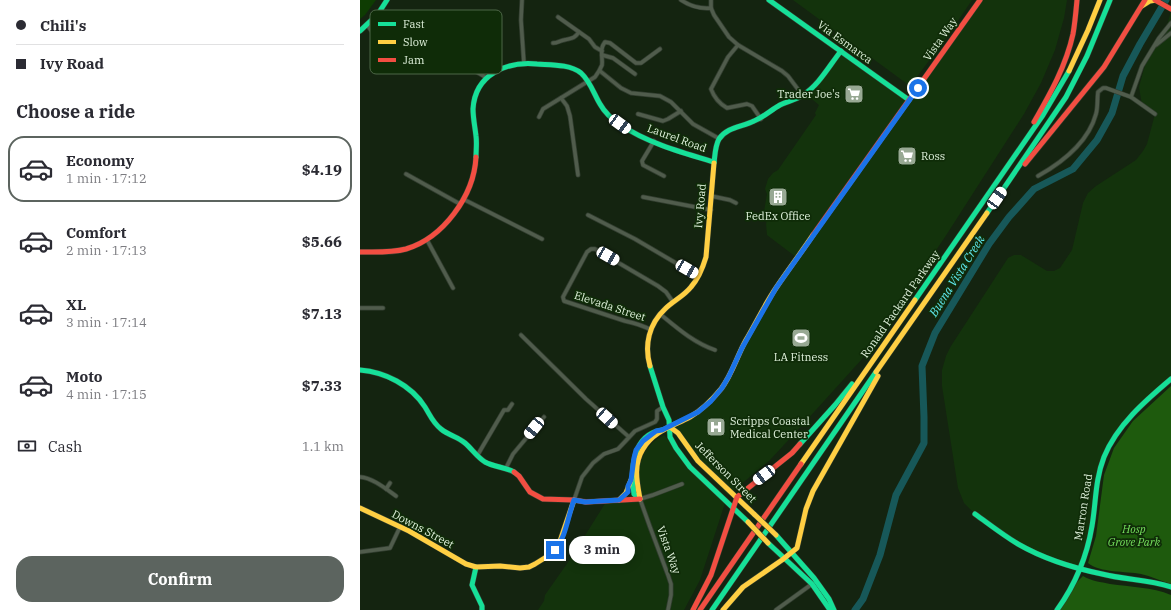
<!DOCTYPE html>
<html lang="en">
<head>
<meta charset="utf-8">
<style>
  :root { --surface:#fff; --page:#f7f7f7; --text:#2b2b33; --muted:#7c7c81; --line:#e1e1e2; --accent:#5c645f }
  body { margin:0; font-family:"IBM Plex Serif",serif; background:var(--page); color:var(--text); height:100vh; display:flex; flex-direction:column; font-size:15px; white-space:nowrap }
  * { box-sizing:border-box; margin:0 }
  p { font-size:13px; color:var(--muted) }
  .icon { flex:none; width:22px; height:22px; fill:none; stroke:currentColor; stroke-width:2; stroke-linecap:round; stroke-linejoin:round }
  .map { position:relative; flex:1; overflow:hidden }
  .side { display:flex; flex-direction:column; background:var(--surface); width:360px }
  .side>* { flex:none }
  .top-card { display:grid; align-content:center; height:88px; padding:0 16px; background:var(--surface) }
  .end { position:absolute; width:18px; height:18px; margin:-9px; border:5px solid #1a73e8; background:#fff; box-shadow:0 0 0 2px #fff }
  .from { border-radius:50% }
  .bubble { position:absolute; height:28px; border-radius:14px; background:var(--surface); box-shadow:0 2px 10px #0003; font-size:13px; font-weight:800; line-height:28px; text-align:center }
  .car { position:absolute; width:12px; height:24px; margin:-12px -6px; border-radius:5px; box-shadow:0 0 3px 1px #0007; background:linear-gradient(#fff 24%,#345 0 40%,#fff 0 76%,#345 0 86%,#fff 0) }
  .top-card b { display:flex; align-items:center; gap:14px; height:38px; font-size:15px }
  .top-card b+b { border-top:1px solid var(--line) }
  .top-card i { width:10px; height:10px; background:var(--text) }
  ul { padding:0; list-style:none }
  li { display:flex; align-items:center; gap:12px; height:66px; margin:0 8px 6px; padding:0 8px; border:2px solid transparent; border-radius:16px }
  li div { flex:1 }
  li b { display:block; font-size:15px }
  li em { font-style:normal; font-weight:800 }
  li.active { border-color:var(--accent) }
  li>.icon { width:36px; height:36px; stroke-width:1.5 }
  h2 { padding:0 16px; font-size:18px; line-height:48px }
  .pay { display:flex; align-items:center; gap:10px; height:44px; padding:0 16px; font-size:15px }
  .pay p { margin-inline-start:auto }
  .button { display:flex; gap:8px; margin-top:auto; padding:8px 16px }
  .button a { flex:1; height:46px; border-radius:16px; background:var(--accent); color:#fff; font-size:16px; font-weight:800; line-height:46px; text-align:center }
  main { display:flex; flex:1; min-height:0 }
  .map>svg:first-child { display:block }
  .built { fill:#13330c }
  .green { fill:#0e3c02 }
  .forest { fill:#1e5a0d }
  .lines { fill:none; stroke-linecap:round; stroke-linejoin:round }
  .river { stroke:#175859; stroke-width:7 }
  .street-casing { stroke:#323e30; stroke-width:5 }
  .fast-casing { stroke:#323e30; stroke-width:6 }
  .slow-casing { stroke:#323e30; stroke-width:6 }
  .jam-casing { stroke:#323e30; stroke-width:6 }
  .street { stroke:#505c4c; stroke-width:3.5 }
  .fast { stroke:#16e098; stroke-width:5 }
  .slow { stroke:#ffcf43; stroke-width:5 }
  .jam { stroke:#f24e42; stroke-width:5 }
  .slow-bridge-casing { stroke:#323e30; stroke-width:6; stroke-linecap:butt }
  .slow-bridge { stroke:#ffcf43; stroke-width:5 }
  .route { stroke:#1a73e8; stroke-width:5 }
  .labels { text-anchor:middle; stroke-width:3.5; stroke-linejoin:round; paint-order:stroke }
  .street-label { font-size:11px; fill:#dff1db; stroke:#0f2c08 }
  .poi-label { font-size:11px; fill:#dff1db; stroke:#0f2c08; text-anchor:start }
  .park-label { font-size:11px; font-style:italic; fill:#76e05d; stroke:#0f2c08 }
  .water-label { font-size:12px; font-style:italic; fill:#60e7ee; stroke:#0f2c08 }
  .key { fill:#0f2c08; stroke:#4d6747; stroke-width:1 }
  .key-label { font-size:11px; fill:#dff1db }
</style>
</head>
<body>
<main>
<section class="side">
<div class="top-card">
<b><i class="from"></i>Chili's</b>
<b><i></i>Ivy Road</b>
</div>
<h2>Choose a ride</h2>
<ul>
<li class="active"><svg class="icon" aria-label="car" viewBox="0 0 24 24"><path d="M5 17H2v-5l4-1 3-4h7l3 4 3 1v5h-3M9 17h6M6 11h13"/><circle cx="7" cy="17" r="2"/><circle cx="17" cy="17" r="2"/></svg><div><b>Economy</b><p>1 min · 17:12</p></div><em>$4.19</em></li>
<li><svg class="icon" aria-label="car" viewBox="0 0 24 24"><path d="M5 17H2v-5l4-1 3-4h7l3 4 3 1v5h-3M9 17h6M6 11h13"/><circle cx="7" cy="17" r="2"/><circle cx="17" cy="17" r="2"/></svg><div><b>Comfort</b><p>2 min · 17:13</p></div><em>$5.66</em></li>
<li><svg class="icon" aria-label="car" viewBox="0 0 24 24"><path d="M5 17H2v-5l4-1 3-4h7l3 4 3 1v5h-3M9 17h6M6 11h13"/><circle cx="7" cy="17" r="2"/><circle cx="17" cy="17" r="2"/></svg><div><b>XL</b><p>3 min · 17:14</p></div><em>$7.13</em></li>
<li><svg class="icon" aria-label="car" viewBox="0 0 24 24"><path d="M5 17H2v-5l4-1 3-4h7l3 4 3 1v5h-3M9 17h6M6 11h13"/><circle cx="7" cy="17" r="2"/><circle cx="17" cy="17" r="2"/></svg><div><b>Moto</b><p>4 min · 17:15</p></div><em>$7.33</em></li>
</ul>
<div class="pay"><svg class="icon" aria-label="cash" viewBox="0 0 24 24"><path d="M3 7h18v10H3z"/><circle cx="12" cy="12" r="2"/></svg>Cash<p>1.1 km</p></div>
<div class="button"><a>Confirm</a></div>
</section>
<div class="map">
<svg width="811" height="610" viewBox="0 0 811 610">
  <rect width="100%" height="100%" fill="#142410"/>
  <g class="built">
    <polygon points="433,0 612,0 589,34 550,86"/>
    <polygon points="620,0 707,0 704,18 695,50 681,83 664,114 585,237 502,359 436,432 409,461 368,495 335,462 325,448 311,423 323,419 338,411 374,374 389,334 395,321"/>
    <polygon points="811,11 811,379 772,414 742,462 732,524 719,567 674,551 657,543 612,511 604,503 598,488 582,386 582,370 586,356 591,346 648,258 654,255 661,255 687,271 694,271 700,268 712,250 723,203 728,193 736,186 776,160 783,151 787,144 795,114 782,105 779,87 785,65 807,25"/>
    <polygon points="481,52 548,100 436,257 407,235 406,224 407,220 403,217 407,194 405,189 408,179 413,173 418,170 456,115 455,113 459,105 446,94"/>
    <polygon points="304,435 339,478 365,503 340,580 324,610 178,610 184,601 185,595 211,558 246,502 279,500 277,473 284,453 293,442"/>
  </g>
  <polygon class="green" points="0,0 16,0 5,15 0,19"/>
  <g class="forest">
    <path d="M811,386V584C801,581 791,576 781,574C766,571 740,573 728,563L736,536L744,475L754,448L773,421Z"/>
    <path d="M723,576C731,581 741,582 750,584C770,587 792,587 811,595V610H699L715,584Z"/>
  </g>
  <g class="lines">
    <polyline class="river" points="495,610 503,599 520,555 536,495 564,443 564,417 562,366 575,333 629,244 649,217 674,189 713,169 737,140 752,113 763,76 780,44 806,0"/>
    <g class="street-casing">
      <g id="street">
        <polyline points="162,0 161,20 164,64"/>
        <path d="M321,0C330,6 341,9 351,8"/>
        <polyline points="351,0 351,8 354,15 369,37 378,45 422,71 428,76 443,96"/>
        <polyline points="198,17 229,39 235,47 242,51"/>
        <path d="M7,25C18,39 28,53 45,60C59,66 76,59 90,61C103,63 115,71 127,78"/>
        <path d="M193,43C198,43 199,41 204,40C212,38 214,39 219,32"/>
        <path d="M378,45L368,57L351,89C354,97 360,104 367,108L387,104L392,106L401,119"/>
        <polyline points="796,45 811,33"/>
        <polyline points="242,55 253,58 275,74"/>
        <polyline points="240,71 261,88 271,93 300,96 311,102 333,124 358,138"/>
        <polyline points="771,97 782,66 799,38 811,23"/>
        <polyline points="201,98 207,106 210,116 218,175"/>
        <polyline points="278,114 303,121 308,119 321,111"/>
        <path d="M179,117L183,109L235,77C238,73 240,70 242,65C243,57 239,49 245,42L250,43L276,63H281L300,49"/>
        <polyline points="294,141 282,161 283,165 304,176"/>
        <polyline points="46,174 100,204"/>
        <path d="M678,176C703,162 728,143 736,114C738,107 737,100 738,92L743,88H746L771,97L795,114"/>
        <polyline points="351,196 370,200 376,203"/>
        <polyline points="283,197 351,210"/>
        <polyline points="103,199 182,239"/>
        <polyline points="228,215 275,239 338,276"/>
        <polyline points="67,240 93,288"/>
        <polyline points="0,308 23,308"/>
        <path d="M300,314C317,328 334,343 355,350"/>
        <path d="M291,330C282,325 275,323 265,321L204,301L203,297L227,252L231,249H235L298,286L306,292L313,302"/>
        <polyline points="161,335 226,399 269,437"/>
        <polyline points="117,456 144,410 148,410 152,404"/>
        <polyline points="146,468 153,454 184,417"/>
        <path d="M0,477C13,478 26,489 36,496"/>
        <polyline points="26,489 30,483"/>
        <polyline points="214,500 222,477 233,463 244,454 258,449 275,431 295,422 297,419 297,411 303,407"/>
        <polyline points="0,552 30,548 40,527"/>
        <polyline points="308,610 311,595 311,584 308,575 290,527 280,499 293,495 322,484"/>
        <polyline points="416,610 452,584"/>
      </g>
    </g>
    <g class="fast-casing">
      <g id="fast">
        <polyline points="409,0 549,100"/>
        <polyline points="0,31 18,14 27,0"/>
        <path d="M116,157C116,150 117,143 116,136C115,127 113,118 113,109C115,74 147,61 177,64C190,65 210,64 221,73C230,81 234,94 240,104C245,113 253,120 261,125C287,143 324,153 354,162"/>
        <path d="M354,163C355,155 355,146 359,139C367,127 382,127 394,121C404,117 411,110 420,105C428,101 436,100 443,95C459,85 469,66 481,51"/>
        <polyline points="627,213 706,97 727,56 750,0"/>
        <polyline points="555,300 683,115 709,71"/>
        <polyline points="290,366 303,407 309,420 310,437 316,448 330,467 388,522"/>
        <path d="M0,370C25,372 51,385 65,407C70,415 73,423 81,429C88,435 98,437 105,443C112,449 117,457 125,462C134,467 145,467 154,472"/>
        <polyline points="440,444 475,405 492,384"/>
        <path d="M280,499L274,494C270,470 272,435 302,430"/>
        <path d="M615,514C629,524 643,535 658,544C684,559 713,568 742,574C765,580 788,579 811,587"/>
        <polyline points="416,535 454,578 469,599 474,610"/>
        <polyline points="408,543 452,584 470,610"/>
        <polyline points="116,567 112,585 122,606 122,610"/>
        <polyline points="352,610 516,372"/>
        <path d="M697,610C715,585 727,556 732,526C736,503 735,480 744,457C757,425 785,401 811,379"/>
      </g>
    </g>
    <g class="slow-casing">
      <g id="slow">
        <polyline points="782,6 790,1 796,0"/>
        <polyline points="709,71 728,30 740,0"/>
        <path d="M290,366C284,345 289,324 305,309C313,301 324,296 331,287C338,279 343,267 346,257L354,163"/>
        <polyline points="516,372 627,213"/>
        <polyline points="310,427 318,433 338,461 395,515"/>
        <polyline points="441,464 555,300"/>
        <path d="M280,499C277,482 273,465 283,449C293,431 313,426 330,417C342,410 352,400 361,389C372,375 377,356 386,340C396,323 405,304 416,288C428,270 441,253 453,235"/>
        <polyline points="259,500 266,493 271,480"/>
        <polyline points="0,508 49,531 106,564 116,567 140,566 160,568 169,567 175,564 191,554 199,544 214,500"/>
        <polyline points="363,610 383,587 422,560 437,548 446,509 453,491 518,376"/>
      </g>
    </g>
    <g class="jam-casing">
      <g id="jam">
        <polyline points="795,0 811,9"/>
        <path d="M674,122C690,94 706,66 713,34C715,23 716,11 717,0"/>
        <polyline points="665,164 744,67 785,0"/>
        <polyline points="453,235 620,0"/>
        <path d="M0,252C15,252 31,253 46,249C83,238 114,196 116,157"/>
        <polyline points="154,472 159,476 170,492 183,499 214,500 226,502 280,499"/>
        <polyline points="333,610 351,575 377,497 432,453 440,444"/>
        <polyline points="340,610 441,464"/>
      </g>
    </g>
    <use href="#street" class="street"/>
    <use href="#fast" class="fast"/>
    <use href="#slow" class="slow"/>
    <use href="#jam" class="jam"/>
    <g class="slow-bridge-casing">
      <g id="slow-bridge">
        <polyline points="395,515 416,535"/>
        <polyline points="388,522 408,543"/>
      </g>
    </g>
    <use href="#slow-bridge" class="slow-bridge"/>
  </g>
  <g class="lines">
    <path class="route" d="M195,550C206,537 208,516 214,500L225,502L259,500L268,492V486L271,480L274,458L276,450L283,441L296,431L302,430L338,412L351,401L362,388L369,376L382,348L416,288L558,88"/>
  </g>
  <defs>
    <g id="supermarket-square" transform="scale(1)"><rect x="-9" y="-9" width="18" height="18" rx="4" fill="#98a994" stroke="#0f2c08"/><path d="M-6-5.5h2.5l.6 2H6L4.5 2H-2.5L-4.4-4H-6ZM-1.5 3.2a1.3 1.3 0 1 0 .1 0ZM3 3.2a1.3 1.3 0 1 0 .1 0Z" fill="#fff"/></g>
    <g id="building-square" transform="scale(1)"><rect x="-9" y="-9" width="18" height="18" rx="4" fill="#98a994" stroke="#0f2c08"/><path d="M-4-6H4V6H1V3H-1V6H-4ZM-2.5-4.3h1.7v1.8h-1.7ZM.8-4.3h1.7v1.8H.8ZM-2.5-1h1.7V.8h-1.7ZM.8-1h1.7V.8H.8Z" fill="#fff"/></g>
    <g id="stadium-square" transform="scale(1)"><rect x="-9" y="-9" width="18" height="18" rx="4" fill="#98a994" stroke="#0f2c08"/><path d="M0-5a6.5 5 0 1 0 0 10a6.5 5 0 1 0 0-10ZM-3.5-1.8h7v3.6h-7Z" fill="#fff"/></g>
    <g id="hospital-square" transform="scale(1)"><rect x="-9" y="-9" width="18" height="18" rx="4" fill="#98a994" stroke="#0f2c08"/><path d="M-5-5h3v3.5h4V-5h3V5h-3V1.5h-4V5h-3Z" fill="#fff"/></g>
  </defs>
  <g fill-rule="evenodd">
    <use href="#supermarket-square" x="494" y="94"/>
    <use href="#supermarket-square" x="547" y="156"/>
    <use href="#building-square" x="418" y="197"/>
    <use href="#stadium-square" x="441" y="338"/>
    <use href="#hospital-square" x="356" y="427"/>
  </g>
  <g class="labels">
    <g class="street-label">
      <text transform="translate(580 39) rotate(-55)" y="4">Vista Way</text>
      <text transform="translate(485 42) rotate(36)" y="4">Via Esmarca</text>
      <text transform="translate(317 138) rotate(20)" y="4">Laurel Road</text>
      <text transform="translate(340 206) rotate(-85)" y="4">Ivy Road</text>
      <text transform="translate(540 304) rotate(-55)" y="4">Ronald Packard Parkway</text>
      <text transform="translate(250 306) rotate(18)" y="4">Elevada Street</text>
      <text transform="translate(366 472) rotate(45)" y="4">Jefferson Street</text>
      <text transform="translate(723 507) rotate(-81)" y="4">Marron Road</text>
      <text transform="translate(63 529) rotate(28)" y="4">Downs Street</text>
      <text transform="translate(309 550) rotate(70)" y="4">Vista Way</text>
    </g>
    <g class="poi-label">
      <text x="480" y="98" text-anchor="end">Trader Joe's</text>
      <text x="561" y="160">Ross</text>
      <text x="418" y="220" text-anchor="middle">FedEx Office</text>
      <text x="441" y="361" text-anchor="middle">LA Fitness</text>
      <text x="370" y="425">Scripps Coastal<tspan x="370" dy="13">Medical Center</tspan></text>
    </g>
    <g class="park-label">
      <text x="774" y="533">Hosp<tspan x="774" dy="13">Grove Park</tspan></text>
    </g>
    <g class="water-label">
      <text transform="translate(597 276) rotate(-58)" y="4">Buena Vista Creek</text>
    </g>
  </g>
  <rect x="10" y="10" width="132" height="64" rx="6" class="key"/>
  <rect x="18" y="22" width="18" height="4" fill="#16e098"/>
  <rect x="18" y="40" width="18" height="4" fill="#ffcf43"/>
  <rect x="18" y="58" width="18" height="4" fill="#f24e42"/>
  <g class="key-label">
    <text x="43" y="28">Fast</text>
    <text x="43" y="46">Slow</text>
    <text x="43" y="64">Jam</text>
  </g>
</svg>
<i class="end from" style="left:558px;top:88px"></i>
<i class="end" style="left:195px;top:550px"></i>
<div class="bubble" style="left:209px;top:536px;width:66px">3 min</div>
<i class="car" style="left:260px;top:124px;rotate:126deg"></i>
<i class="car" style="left:637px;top:198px;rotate:35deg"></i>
<i class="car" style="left:248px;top:256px;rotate:120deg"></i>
<i class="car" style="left:327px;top:269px;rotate:120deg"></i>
<i class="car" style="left:247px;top:418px;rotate:132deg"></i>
<i class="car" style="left:174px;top:428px;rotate:219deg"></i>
<i class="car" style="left:404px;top:475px;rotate:233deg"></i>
</div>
</main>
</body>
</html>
